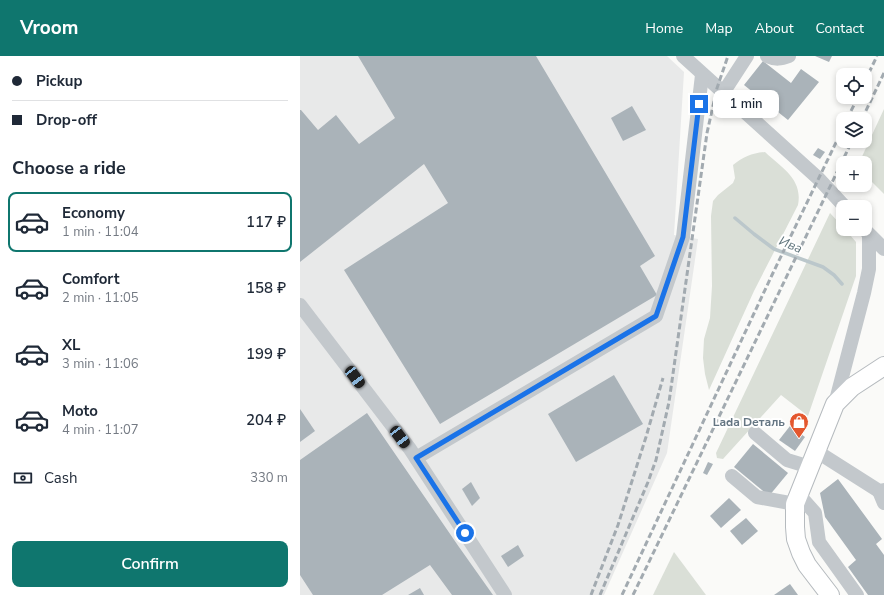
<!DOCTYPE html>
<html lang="en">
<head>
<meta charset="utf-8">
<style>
  :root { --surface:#fff; --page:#f6f6f7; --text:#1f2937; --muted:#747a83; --line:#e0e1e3; --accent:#0f766e }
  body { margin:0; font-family:"Nunito Sans",sans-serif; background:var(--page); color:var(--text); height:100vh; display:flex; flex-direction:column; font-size:15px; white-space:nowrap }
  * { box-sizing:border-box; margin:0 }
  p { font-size:13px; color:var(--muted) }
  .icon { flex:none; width:22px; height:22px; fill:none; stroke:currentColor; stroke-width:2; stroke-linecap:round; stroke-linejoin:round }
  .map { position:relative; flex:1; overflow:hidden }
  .sheet { display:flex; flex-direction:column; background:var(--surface); width:300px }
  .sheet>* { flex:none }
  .top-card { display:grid; align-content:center; height:88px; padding:0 12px; background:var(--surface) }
  .controls { position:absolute; left:536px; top:12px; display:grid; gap:8px }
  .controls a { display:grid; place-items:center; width:36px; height:36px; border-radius:8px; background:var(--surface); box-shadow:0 2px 6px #0003; font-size:20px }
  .end { position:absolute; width:18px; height:18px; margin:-9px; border:5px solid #1a73e8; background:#fff; box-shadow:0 0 0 2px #fff }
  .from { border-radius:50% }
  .bubble { position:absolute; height:28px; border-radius:8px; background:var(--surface); box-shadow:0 2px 6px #0003; font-size:13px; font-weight:600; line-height:28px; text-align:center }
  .car { position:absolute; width:12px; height:24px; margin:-12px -6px; border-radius:5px; box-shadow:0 0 3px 1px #0007; background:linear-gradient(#222 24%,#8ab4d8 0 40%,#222 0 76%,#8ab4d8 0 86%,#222 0) }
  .top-card b { display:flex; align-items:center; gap:14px; height:38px; font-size:15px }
  .top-card b+b { border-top:1px solid var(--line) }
  .top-card i { width:10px; height:10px; background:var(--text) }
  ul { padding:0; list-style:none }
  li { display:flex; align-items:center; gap:12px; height:60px; margin:0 8px 6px; padding:0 4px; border:2px solid transparent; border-radius:8px }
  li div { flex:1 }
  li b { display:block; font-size:15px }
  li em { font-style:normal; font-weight:600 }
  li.active { border-color:var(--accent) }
  li>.icon { width:36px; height:36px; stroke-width:1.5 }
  h2 { padding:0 12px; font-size:18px; line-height:48px }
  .pay { display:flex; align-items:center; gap:10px; height:44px; padding:0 12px; font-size:15px }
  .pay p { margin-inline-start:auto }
  .button { display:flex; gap:8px; margin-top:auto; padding:8px 12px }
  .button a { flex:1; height:46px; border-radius:8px; background:var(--accent); color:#fff; font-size:16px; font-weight:600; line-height:46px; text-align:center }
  header { display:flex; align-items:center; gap:24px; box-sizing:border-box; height:56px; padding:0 20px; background:var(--accent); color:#fff }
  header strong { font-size:19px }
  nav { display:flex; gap:22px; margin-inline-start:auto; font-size:14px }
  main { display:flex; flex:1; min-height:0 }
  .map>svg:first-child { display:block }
  .built { fill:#e8e9e9 }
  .green { fill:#dadfd7 }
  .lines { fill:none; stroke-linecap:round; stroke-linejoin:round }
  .stream { stroke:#bbc7cb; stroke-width:3.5 }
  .building { fill:#aab3b9 }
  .major-casing { stroke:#b5babe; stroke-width:20 }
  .minor { stroke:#c3c8cc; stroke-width:14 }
  .major { stroke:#fff; stroke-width:18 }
  .rail { stroke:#a2aab0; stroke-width:3; stroke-dasharray:6 3; stroke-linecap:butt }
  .route { stroke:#1a73e8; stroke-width:5 }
  .labels { text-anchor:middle; stroke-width:4; stroke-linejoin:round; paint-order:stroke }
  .poi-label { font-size:12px; font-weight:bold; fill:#657683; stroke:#fff; text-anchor:end }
  .water-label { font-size:13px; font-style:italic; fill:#60757c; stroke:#fff }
</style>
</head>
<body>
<header>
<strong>Vroom</strong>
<nav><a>Home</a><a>Map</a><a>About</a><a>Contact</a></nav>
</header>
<main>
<section class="sheet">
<div class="top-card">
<b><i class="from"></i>Pickup</b>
<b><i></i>Drop-off</b>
</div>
<h2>Choose a ride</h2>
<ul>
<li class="active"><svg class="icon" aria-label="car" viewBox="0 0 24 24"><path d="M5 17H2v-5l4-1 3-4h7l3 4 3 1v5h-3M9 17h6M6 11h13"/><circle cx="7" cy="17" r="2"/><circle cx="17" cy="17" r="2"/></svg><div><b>Economy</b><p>1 min · 11:04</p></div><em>117 ₽</em></li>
<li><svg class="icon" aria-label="car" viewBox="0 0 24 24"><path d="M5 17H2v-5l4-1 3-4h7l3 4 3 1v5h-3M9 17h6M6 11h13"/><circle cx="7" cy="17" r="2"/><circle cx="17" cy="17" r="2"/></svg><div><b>Comfort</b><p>2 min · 11:05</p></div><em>158 ₽</em></li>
<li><svg class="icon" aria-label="car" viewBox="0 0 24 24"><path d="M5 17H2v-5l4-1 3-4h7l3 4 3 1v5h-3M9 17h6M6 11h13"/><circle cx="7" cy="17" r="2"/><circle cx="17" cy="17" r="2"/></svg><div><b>XL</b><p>3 min · 11:06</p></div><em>199 ₽</em></li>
<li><svg class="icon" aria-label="car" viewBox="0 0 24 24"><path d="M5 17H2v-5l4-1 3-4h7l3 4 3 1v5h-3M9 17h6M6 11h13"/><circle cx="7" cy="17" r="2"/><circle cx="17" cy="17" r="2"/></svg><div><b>Moto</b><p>4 min · 11:07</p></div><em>204 ₽</em></li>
</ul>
<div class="pay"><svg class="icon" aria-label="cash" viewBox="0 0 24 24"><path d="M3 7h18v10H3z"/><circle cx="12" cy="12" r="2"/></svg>Cash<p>330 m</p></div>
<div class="button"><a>Confirm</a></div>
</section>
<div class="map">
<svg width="584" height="539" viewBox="0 0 584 539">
  <rect width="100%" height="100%" fill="#fafaf8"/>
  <polygon class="built" points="0,0 367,0 384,16 374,179 398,183 367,397 304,539 0,539"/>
  <g class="green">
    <polygon points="584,53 584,138 565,119 565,107 559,107"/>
    <path d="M465,96C482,112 503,123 498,149L454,235L409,334L405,318L403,302L404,283L410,262L412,230L411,160L413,145L418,139L433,127L435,122L433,109C443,101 452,97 465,96Z"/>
    <polygon points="530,157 543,171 543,173 545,173 556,186 556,220 508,360 481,339 423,403 417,402 416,397"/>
    <polygon points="374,496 406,539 353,539"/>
  </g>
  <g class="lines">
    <polyline class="stream" points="435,162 454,178 474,193 523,211 534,219 542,228"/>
  </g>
  <g class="building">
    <polygon points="58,0 236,0 355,200 340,210 357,239 140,368 44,214 148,147 124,108 0,206 0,54 1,54 18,74 36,59 59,88 95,62"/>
    <polygon points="515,0 532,0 529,6"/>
    <polygon points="463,5 491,27 501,13 519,26 488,64 444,29"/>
    <polygon points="332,50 346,74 323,85 311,62"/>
    <polygon points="518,92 525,96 520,103 513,99"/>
    <polygon points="314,319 343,368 276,406 248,358"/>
    <polygon points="0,353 15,375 0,386"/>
    <polygon points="67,357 159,491 193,539 152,539 130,509 82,539 13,539 0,519 0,404"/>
    <polygon points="490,370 505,381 495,395 479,384"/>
    <polygon points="453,388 488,417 469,440 434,411"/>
    <polygon points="408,406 413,408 407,419 403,417"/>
    <polygon points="538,423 582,483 576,488 584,499 584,539 568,539 548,511 556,504 525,461 520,437"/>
    <polygon points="171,426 180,442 172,450 162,433"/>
    <polygon points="429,442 441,454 421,472 410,460"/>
    <polygon points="446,462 458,475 442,489 430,475"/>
    <polygon points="218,489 224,500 208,511 201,500"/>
    <polygon points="490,528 498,539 474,539"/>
    <polygon points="120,532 124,539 108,539"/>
  </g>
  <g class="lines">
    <g class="major-casing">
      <polyline id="major" points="530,539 507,509 501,497 496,483 495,471 495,448 535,348 552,331 584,310"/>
    </g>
    <g class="minor">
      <polyline points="383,0 519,123 545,151"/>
      <path d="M467,0C476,4 481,3 489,0"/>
      <polyline points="423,37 447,0"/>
      <polyline points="566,175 584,193"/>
      <polyline points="0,249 110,393 205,539"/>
      <polyline points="535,348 564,237 569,213 569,179"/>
      <polyline points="455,377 487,404 510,411"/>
      <polyline points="516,395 579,435 584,434"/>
      <polyline points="116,402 356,260 383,181 402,19"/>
      <polyline points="432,420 457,441 495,448"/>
      <polyline points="579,435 584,447"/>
      <polyline points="499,439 515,457 519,486 557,539"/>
    </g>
    <use href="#major" class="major"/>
    <g class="rail">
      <polyline points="565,25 577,0"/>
      <polyline points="547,63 558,41"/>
      <polyline points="562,63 584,17"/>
      <polyline points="291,539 318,469 346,381 363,322"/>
      <polyline points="300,539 348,426 356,404 369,346 407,77 417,32 428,0"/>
      <polyline points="322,539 472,219 543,72"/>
      <polyline points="333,539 552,85"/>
    </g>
  </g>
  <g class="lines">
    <polyline class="route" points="165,477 116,402 356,260 383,181 399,48"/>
  </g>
  <defs>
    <g id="shop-pin" transform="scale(1)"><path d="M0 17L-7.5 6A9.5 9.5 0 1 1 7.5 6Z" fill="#e4572e" stroke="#fff"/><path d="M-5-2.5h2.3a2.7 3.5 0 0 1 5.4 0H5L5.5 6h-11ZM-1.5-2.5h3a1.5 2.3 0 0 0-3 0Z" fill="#fff"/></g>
  </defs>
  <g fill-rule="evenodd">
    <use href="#shop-pin" x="499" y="366"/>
  </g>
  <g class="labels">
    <g class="poi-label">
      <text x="485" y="370">Lada Dеталь</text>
    </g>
    <g class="water-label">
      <text transform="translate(491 188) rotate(23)" y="5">Ива</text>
    </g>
  </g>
</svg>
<div class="controls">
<a><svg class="icon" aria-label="locate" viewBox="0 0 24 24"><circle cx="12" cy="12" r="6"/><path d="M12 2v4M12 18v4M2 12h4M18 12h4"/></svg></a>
<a><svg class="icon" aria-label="layers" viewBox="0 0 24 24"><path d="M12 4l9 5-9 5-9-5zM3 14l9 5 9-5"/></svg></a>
<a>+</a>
<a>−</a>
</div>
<i class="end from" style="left:165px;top:477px"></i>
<i class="end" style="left:399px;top:48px"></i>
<div class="bubble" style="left:413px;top:34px;width:66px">1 min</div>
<i class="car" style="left:55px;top:321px;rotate:143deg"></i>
<i class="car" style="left:100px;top:381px;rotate:143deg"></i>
</div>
</main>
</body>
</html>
